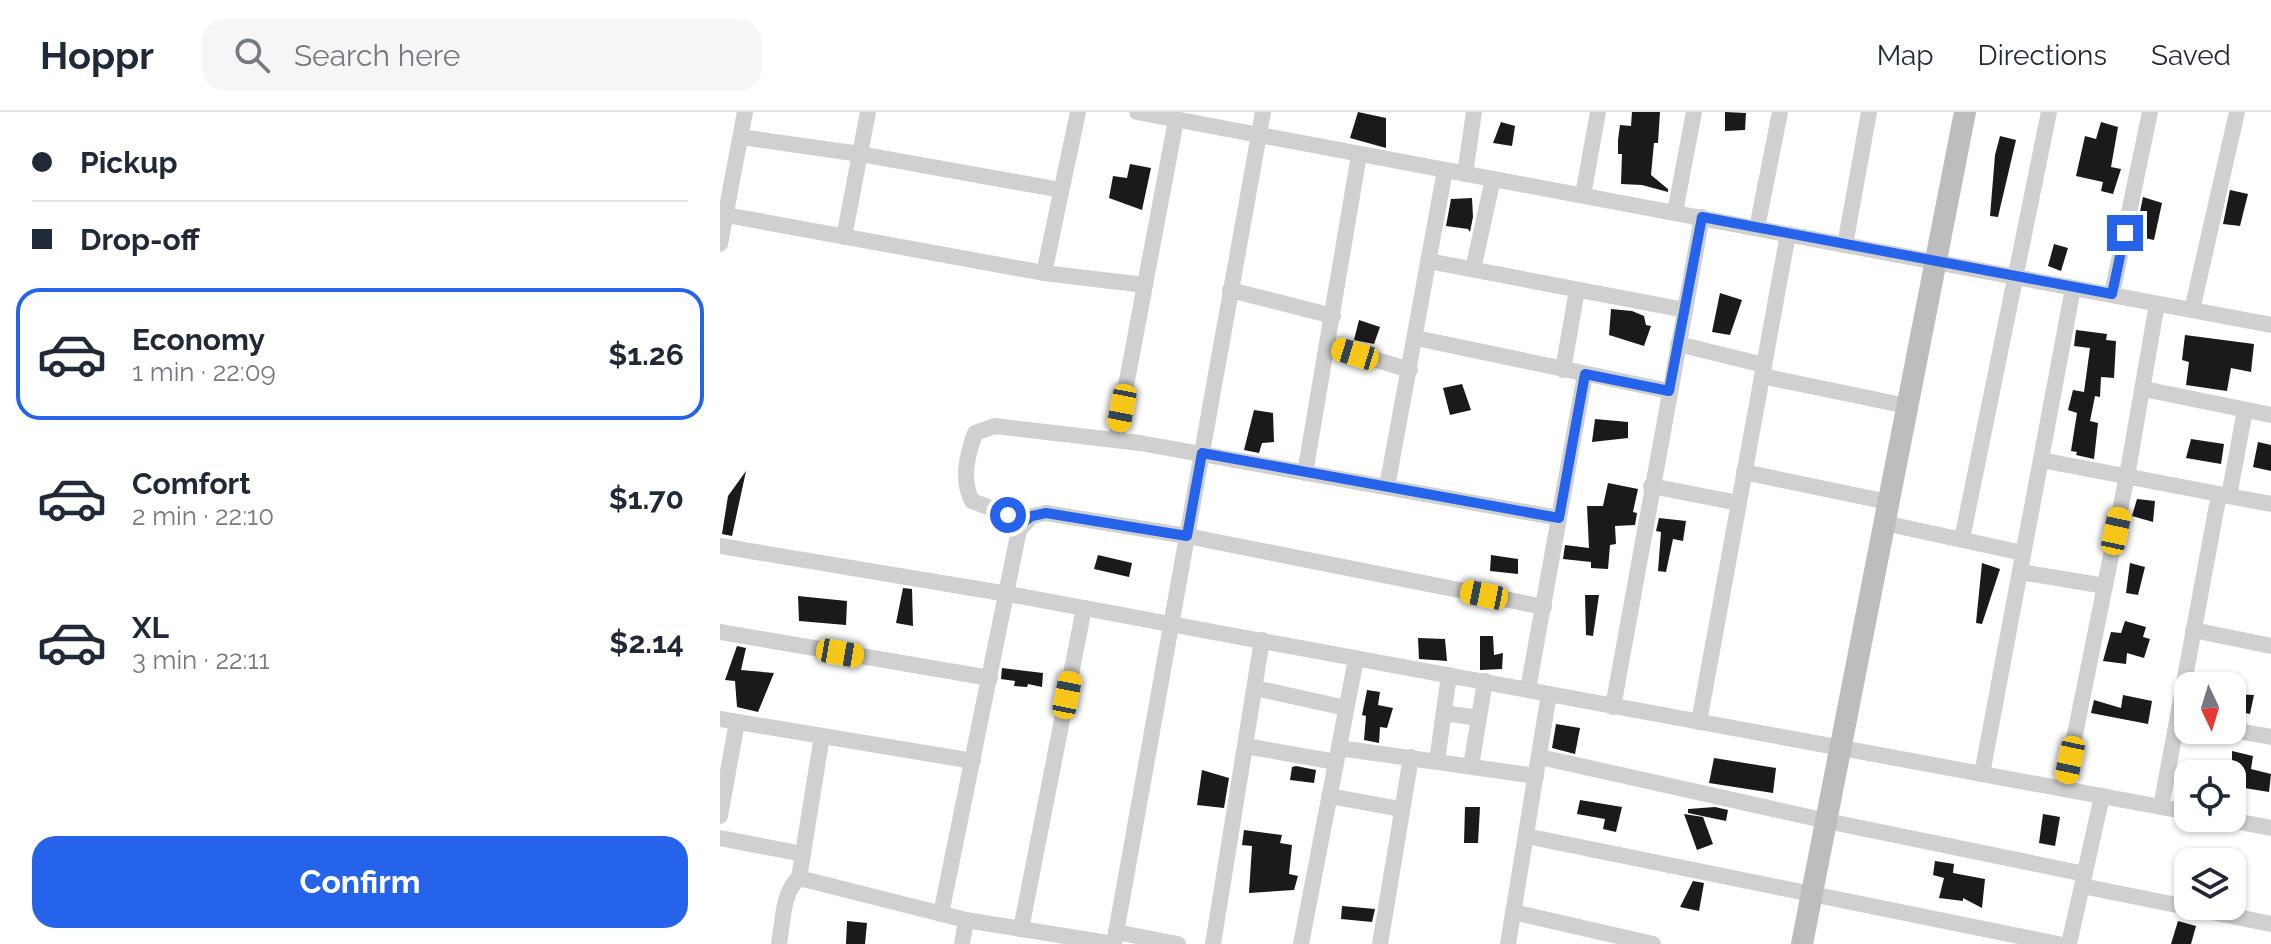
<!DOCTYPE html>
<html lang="en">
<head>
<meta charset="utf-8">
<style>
  :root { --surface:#fff; --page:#f6f6f7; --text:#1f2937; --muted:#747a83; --line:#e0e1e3; --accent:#2563eb }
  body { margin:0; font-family:Raleway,sans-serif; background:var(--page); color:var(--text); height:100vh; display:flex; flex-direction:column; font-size:30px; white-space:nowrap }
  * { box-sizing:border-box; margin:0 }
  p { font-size:26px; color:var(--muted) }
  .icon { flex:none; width:44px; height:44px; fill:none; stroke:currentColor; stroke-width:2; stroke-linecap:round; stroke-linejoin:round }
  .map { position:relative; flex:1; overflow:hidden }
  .sheet { display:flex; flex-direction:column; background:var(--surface); width:720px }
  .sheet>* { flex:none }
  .top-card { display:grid; align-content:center; height:176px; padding:0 32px; background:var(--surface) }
  .needle { width:52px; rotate:176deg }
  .buttons { position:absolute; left:1454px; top:560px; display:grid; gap:16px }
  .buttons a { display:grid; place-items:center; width:72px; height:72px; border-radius:16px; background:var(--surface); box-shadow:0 2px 6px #0004; font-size:40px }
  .end { position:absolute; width:36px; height:36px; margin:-18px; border:10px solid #2563eb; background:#fff; box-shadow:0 0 0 4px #fff }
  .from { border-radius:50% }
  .car { position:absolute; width:24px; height:48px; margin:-24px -12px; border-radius:10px; box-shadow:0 0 6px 2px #0007; background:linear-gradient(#f5c518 24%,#345 0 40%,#f5c518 0 76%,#345 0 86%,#f5c518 0) }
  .top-card b { display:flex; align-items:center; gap:28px; height:76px; font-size:30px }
  .top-card b+b { border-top:2px solid var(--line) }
  .top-card i { width:20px; height:20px; background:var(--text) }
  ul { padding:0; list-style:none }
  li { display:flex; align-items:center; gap:24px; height:132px; margin:0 16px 12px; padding:0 16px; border:4px solid transparent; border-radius:24px }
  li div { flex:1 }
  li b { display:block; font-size:30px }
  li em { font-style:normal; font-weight:700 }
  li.selected { border-color:var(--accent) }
  li>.icon { width:72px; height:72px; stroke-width:1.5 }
  .button { display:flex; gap:16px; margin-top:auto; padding:16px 32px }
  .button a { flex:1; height:92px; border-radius:24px; background:var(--accent); color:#fff; font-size:32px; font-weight:700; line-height:92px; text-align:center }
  header { display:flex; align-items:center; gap:48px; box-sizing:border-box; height:112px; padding:0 40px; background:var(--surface); border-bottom:2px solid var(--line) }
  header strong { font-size:38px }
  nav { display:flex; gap:44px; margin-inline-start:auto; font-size:28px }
  .search { width:560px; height:72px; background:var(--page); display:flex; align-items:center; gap:20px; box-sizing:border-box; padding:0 28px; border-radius:24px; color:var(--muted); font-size:30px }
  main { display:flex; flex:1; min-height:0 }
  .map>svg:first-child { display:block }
  .building { fill:#1a1a1a }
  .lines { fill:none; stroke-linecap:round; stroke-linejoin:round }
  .street { stroke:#d0d0d0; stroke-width:16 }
  .secondary { stroke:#bdbdbd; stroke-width:22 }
  .route { stroke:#2563eb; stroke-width:10 }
</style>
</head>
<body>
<header>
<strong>Hoppr</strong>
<div class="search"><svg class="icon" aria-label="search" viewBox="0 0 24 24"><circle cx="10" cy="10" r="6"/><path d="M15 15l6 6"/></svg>Search here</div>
<nav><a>Map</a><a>Directions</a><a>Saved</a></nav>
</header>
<main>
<section class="sheet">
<div class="top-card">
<b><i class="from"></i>Pickup</b>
<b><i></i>Drop-off</b>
</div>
<ul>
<li class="selected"><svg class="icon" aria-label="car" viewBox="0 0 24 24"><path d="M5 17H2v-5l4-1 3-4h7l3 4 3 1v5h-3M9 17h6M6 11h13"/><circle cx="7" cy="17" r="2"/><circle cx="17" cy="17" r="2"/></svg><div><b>Economy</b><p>1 min · 22:09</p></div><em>$1.26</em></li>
<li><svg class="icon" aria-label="car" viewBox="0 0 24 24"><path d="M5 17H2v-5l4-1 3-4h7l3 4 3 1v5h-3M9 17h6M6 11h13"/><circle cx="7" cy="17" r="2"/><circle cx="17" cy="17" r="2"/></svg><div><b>Comfort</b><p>2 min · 22:10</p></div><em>$1.70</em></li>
<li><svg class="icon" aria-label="car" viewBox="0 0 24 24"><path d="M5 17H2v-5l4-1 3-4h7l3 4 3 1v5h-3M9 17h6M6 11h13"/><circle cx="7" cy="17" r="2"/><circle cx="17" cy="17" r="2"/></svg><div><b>XL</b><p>3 min · 22:11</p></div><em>$2.14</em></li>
</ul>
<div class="button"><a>Confirm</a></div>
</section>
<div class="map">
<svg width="1551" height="832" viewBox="0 0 1551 832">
  <rect width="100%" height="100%" fill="#fff"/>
  <g class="building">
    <polygon points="638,0 666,6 666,36 630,26"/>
    <polygon points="912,0 940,0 938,31 934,31 931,63 948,77 948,80 922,73 901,72 902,42 898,42 898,28 900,13 911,14"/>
    <polygon points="1005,0 1026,1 1025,18 1005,19"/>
    <polygon points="781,10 795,14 792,34 773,31"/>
    <polygon points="1381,10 1398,15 1391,55 1401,57 1393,82 1381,79 1383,70 1356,64 1365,24 1376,27"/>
    <polygon points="1280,24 1296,28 1278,105 1270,104 1275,43"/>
    <polygon points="410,52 431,56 422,98 389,86 393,64 407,66"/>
    <polygon points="1510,78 1528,82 1520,114 1503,112"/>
    <polygon points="1423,85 1442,91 1434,128 1415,124"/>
    <polygon points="752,86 753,105 750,120 748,117 726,114 731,87"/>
    <polygon points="1334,132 1348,136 1341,159 1328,154"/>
    <polygon points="1000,181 1022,188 1010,223 992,220"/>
    <polygon points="891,197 912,199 924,204 926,213 931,214 924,234 889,223"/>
    <polygon points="639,208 660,215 654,232 634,228"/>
    <polygon points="1356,218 1387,222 1386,228 1396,229 1394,266 1381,265 1380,285 1375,284 1370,309 1378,311 1374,347 1356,343 1357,340 1351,339 1357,301 1348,298 1353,278 1364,280 1370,236 1354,234"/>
    <polygon points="1465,223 1534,232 1531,260 1511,256 1507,279 1466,273 1469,250 1462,248"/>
    <polygon points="742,272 751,298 730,303 723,276"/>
    <polygon points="534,298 553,301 554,330 542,331 539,341 524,338"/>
    <polygon points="875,307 908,310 908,326 872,330"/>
    <polygon points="1471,327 1504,332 1501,352 1466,346"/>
    <polygon points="1538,330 1551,333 1551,359 1533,355"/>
    <polygon points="26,359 12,424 2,422 8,384"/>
    <polygon points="888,371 918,377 913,400 917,401 915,413 895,414 896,432 890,433 888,457 871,456 871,450 843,447 845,433 869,436 867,394 883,394"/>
    <polygon points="1417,387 1435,389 1433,410 1412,404"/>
    <polygon points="939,406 966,409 963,429 953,427 946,460 938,459 941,420 936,419"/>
    <polygon points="378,443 412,451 409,465 374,457"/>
    <polygon points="771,443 798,447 798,462 770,459"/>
    <polygon points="1262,451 1280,457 1262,512 1256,511"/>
    <polygon points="1410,451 1425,455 1418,483 1406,481"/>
    <polygon points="183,476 192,477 193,514 176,511"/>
    <polygon points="865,483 879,483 873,524 866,523"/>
    <polygon points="78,484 127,489 126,513 79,509"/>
    <polygon points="1405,509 1426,515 1423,525 1430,527 1424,546 1407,541 1406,552 1383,549 1391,520 1401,521"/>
    <polygon points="760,524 773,524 774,543 783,541 782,557 760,558"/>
    <polygon points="698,526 725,527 727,549 699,547"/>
    <polygon points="17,534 26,536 21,558 54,561 38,600 17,595 15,569 5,568"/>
    <polygon points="282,556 323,561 322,575 308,572 307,575 294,574 295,569 281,567"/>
    <polygon points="647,578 660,580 658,593 673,596 667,616 660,615 659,631 644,628 646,604 642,603"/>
    <polygon points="1512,582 1534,583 1530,602 1512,598"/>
    <polygon points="1403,583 1432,589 1428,612 1371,601 1374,588 1401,596"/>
    <polygon points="836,612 860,616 855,642 832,636"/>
    <polygon points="1512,639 1533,644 1531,657 1551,662 1549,680 1512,674"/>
    <polygon points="994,646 1056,656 1053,681 989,671"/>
    <polygon points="576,654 596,658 594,671 570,668 572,655"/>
    <polygon points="482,658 509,666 504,696 477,693"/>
    <polygon points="860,688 902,695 896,720 883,717 885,707 857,702"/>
    <polygon points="745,695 760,695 758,731 744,731"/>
    <polygon points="995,695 1008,698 1006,709 968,701 968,697"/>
    <polygon points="964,702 983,705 993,732 977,738"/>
    <polygon points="1323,702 1340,705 1335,734 1319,731"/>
    <polygon points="524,718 562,723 560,731 572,733 569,762 578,764 574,778 529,781 532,734 522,733"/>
    <polygon points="1215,749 1234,752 1233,761 1265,767 1262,796 1243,786 1243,789 1219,786 1224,766 1213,763"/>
    <polygon points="973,769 984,771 979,799 960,795"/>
    <polygon points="622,794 655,797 652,810 621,807"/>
    <polygon points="127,809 147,811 145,832 126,832"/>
    <polygon points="1458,809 1476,814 1471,832 1451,832"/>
  </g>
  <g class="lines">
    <g class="street">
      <polyline points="417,0 1551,213"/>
      <polyline points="21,25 140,42 341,78"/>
      <polyline points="745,62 754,0"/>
      <polyline points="863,83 878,0"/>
      <polyline points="955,100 974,0"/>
      <polyline points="6,103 324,161 425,173"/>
      <polyline points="1037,116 1060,0"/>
      <polyline points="124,125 148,0"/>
      <polyline points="0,132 25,0"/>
      <polyline points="1125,133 1149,0"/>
      <polyline points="708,149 965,198"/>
      <polyline points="753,157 773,67"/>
      <polyline points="324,161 358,0"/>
      <polyline points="510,178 613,204"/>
      <polyline points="1392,182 1430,0"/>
      <polyline points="1472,198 1517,0"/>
      <polyline points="696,226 949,279"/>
      <polyline points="958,232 1044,253"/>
      <polyline points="607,233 690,258"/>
      <polyline points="843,258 857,178"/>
      <polyline points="1042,264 1187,294"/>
      <polyline points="1424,277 1551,303"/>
      <polyline points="396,327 456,8"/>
      <polyline points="1321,348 1499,382 1441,695"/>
      <polyline points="1024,360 1168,390"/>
      <polyline points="585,361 639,43"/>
      <polyline points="931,374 1019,391"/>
      <polyline points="667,375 725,58"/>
      <polyline points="1502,383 1551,392"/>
      <polyline points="1509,384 1525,298"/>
      <path d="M305,409L252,389C241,367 247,344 255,321L275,314L420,331L839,406"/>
      <polyline points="1164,411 1303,441"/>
      <polyline points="1242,427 1329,0"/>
      <polyline points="0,434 288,482 1468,700"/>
      <polyline points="1300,460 1385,474"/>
      <polyline points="1473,518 1551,534"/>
      <polyline points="0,520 270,566"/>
      <polyline points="535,576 626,596"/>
      <polyline points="808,577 865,262"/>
      <polyline points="893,595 982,105"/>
      <polyline points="724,601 759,606"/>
      <polyline points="0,607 253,649"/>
      <polyline points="979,610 1068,122"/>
      <polyline points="1512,618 1551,625"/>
      <polyline points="525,634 616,650"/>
      <polyline points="619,636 816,664"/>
      <polyline points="820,645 1107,709 1365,762"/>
      <polyline points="717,649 729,563"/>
      <polyline points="751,654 765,569"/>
      <polyline points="1262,662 1353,176"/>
      <polyline points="1344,677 1407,364 1437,192"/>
      <polyline points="609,684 681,697"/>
      <polyline points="0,704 17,610"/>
      <polyline points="1499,706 1551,716"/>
      <polyline points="806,724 1338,832"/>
      <polyline points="0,726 83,742"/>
      <polyline points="79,766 102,624"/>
      <polyline points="1362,774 1551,812"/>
      <polyline points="793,800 933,832"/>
      <polyline points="221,802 299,418 312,404 326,401 467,424 824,495"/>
      <polyline points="301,817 364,496"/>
      <polyline points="396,820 458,832"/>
      <path d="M59,832C63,811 62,780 79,766L246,808L394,832"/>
      <polyline points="242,832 246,808"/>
      <polyline points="394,832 543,0"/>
      <polyline points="493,832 542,528"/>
      <polyline points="581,832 636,547"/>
      <polyline points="660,832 691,645"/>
      <polyline points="788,832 829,582"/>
      <polyline points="1349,832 1382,684"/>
    </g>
    <polyline class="secondary" points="1082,832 1245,0"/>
  </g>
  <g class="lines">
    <polyline class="route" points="288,403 305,409 312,404 326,401 467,424 482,341 839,406 865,262 949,279 982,105 1392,182 1405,121"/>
  </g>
</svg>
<div class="buttons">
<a><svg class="needle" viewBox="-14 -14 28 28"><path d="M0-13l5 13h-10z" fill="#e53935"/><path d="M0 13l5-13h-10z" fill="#747a83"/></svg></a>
<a><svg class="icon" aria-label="locate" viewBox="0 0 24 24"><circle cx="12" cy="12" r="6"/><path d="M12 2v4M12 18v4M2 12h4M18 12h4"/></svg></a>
<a><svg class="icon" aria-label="layers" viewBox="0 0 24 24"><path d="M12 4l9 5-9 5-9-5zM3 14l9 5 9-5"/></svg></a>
</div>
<i class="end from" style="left:288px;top:403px"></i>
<i class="end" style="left:1405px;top:121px"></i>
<i class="car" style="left:635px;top:242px;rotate:287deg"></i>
<i class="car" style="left:402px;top:296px;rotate:191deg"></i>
<i class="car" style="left:1396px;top:419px;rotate:12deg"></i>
<i class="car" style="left:764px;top:483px;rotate:281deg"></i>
<i class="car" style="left:120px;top:541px;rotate:100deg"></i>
<i class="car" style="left:347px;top:583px;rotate:11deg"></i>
<i class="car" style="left:1350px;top:648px;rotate:192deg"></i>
</div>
</main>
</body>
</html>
